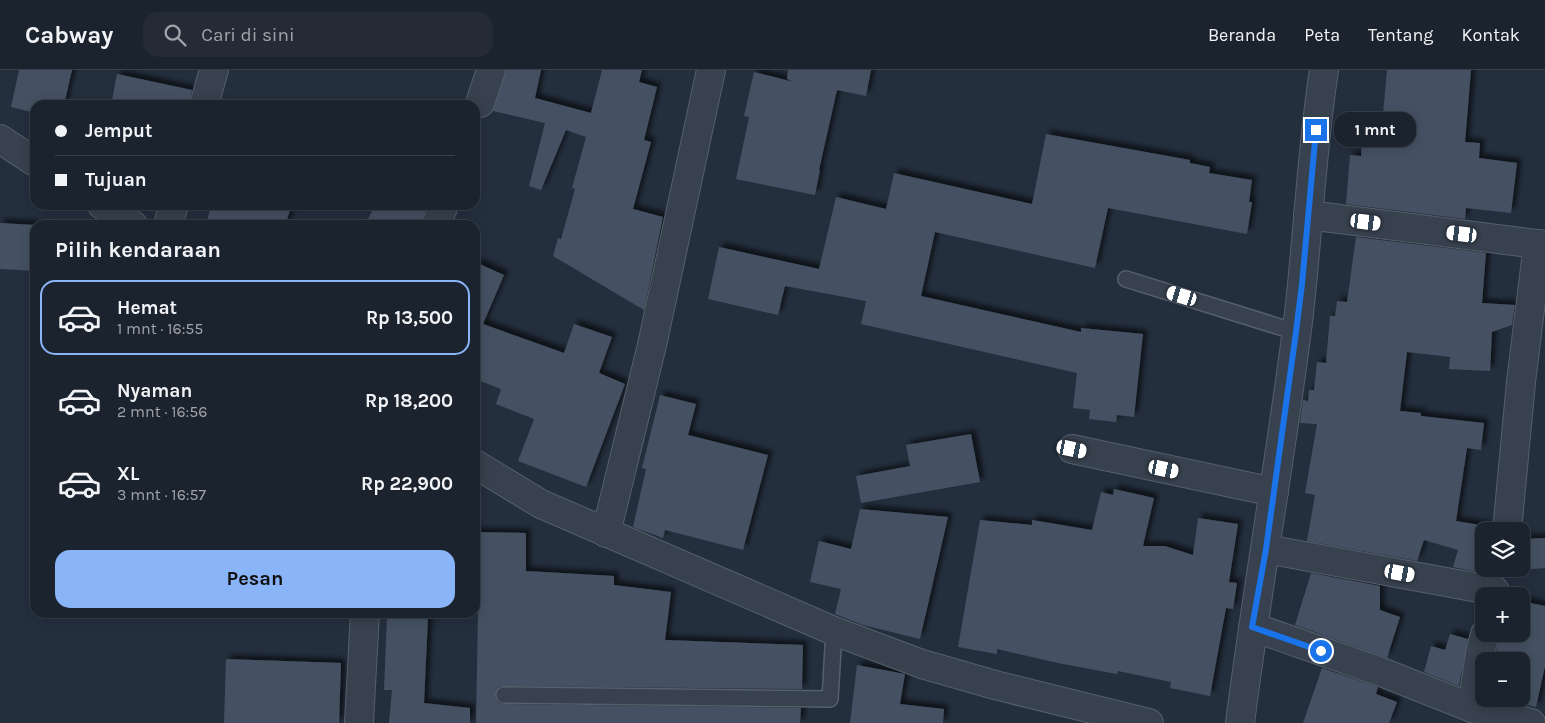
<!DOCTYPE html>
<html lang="id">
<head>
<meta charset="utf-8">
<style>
  :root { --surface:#1b232e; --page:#242b36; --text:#f1f3f6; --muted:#a0a4aa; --line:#39404a; --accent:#8ab4f8 }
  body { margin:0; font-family:Karla,sans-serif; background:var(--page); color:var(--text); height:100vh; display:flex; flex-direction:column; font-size:19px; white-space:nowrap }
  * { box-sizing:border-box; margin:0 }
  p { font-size:16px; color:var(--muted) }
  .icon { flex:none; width:28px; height:28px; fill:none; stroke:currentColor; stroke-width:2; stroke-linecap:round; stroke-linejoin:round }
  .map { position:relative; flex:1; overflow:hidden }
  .panel { position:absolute; left:30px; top:150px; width:450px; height:398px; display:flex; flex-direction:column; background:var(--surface); border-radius:15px; box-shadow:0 2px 12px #0003,0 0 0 1px var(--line) }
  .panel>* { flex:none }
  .banner { position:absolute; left:30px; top:30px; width:450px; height:110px; border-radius:15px; box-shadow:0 2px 12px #0003,0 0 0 1px var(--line); display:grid; align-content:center; height:110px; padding:0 25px; background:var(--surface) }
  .tools { position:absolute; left:1475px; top:452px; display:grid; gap:10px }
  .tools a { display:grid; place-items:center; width:55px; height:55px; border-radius:10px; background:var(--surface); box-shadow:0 2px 12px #0003,0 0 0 1px var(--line); font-size:25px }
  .end { position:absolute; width:22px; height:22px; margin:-11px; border:6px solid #1a73e8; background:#fff; box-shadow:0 0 0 2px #fff }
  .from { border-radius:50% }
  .bubble { position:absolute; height:35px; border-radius:15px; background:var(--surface); box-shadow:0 2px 12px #0003,0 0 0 1px var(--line); font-size:16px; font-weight:700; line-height:35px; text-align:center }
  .car { position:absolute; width:15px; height:30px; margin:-15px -8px; border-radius:6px; box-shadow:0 0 4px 1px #0007; background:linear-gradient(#fff 24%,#345 0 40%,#fff 0 76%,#345 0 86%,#fff 0) }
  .banner b { display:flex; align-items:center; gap:18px; height:48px; font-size:19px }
  .banner b+b { border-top:1px solid var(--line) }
  .banner i { width:12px; height:12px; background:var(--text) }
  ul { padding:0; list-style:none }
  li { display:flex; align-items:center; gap:15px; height:75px; margin:0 10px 8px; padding:0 15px; border:2px solid transparent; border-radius:15px }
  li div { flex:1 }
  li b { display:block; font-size:19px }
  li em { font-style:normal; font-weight:700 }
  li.on { border-color:var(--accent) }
  li>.icon { width:45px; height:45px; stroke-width:1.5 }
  h2 { padding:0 25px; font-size:22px; line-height:60px }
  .action { display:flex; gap:10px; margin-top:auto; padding:10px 25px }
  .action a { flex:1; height:58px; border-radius:15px; background:var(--accent); color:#111; font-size:20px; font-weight:700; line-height:58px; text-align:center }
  header { display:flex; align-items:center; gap:30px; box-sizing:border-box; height:70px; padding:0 25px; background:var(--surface); border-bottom:1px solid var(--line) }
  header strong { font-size:24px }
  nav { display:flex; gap:28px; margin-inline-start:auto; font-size:18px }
  .search { width:350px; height:45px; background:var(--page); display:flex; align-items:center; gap:12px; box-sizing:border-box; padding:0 18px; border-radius:15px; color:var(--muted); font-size:19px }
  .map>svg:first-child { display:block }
  .building { fill:#455162; filter:url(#shadow) }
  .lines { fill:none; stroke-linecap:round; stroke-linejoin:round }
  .service-casing { stroke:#565f6c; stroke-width:18 }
  .minor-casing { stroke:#565f6c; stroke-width:30 }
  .tertiary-casing { stroke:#565f6c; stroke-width:30 }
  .service { stroke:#38414e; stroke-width:15 }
  .minor { stroke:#38414e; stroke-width:28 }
  .tertiary { stroke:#38414e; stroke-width:28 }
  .route { stroke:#1a73e8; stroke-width:6 }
</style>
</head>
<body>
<header>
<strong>Cabway</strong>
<div class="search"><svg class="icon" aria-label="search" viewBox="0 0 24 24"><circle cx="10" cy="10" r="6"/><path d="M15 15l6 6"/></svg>Cari di sini</div>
<nav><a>Beranda</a><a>Peta</a><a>Tentang</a><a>Kontak</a></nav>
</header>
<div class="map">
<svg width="1545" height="653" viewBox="0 0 1545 653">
  <defs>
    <filter id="shadow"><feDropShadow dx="4.5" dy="-4.5" stdDeviation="2.5" flood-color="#0009"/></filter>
  </defs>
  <rect width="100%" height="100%" fill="#242f3e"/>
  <g class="building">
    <polygon points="19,0 72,0 64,35 35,35 35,43 11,37"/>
    <polygon points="506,0 541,0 535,28 591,43 602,0 642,0 639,12 657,17 644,70 651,72 633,139 663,147 644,240 553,186 558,168 561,169 575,119 572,118 586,67 566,60 541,120 529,116 545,53 493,41"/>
    <polygon points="788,0 871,0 866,26 837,20 819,100 820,100 815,125 736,109 749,47 744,46 754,2 794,12 787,9"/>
    <polygon points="1387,0 1471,0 1465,72 1480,73 1479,88 1517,93 1511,143 1466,138 1465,149 1346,134 1350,85 1361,86 1362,71 1370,71 1369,66 1381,67"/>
    <polygon points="117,4 192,20 189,35 111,35"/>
    <polygon points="1046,64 1190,90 1190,93 1210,97 1209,103 1252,110 1249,132 1252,132 1247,164 1108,138 1095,198 935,162 921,226 1081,262 1081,258 1143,264 1134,347 1117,345 1116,352 1089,349 1090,340 1073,338 1077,303 861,254 866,231 785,216 778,245 708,229 719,177 819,199 836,127 886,139 894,103 1032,134"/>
    <polygon points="211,135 292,135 285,155 206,155"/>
    <polygon points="375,135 413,135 425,141 421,155 365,155"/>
    <polygon points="0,153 35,155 35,201 0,199"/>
    <polygon points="1356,167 1486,183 1482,233 1515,235 1512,255 1492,262 1490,301 1449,299 1450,287 1407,282 1400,341 1421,343 1421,346 1484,353 1481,380 1467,378 1456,451 1492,457 1492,461 1484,461 1484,499 1521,499 1521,469 1545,468 1545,498 1482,503 1453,497 1458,480 1424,470 1417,491 1307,471 1315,425 1305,423 1317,354 1300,353 1303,330 1308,331 1309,320 1314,320 1317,292 1326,293 1330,246 1335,246 1337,231 1347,232"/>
    <polygon points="475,192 504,205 483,254 564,283 574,254 612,267 599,303 625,314 586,417 518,391 534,349 496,334 501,319 475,309"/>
    <polygon points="660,325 696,334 688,365 768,385 743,480 665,460 663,468 633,457 646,399 642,398"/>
    <polygon points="971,364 980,412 861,433 856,406 910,396 906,375"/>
    <polygon points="1114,419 1154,428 1143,476 1165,476 1193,485 1198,448 1238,454 1229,512 1237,513 1233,539 1226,538 1210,626 1170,618 1171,612 1118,601 1117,604 1058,593 997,579 997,584 958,577 980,450 1032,455 1032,450 1092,460 1101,422 1113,425"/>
    <polygon points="860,439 948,447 920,569 863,555 835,544 841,519 810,512 819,471 851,479"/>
    <polygon points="475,462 526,463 526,501 614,506 614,515 671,522 665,570 803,575 802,619 504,616 499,617 496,621 496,629 499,633 504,634 801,638 800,653 476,653 478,543 475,543"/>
    <polygon points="1311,503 1380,516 1380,540 1400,547 1387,588 1295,555"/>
    <polygon points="1521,531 1545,536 1545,596 1536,637 1502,629 1521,629 1521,591 1495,591 1500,564 1521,564"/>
    <polygon points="387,546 428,547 424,633 470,638 470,653 389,653 392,620 384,620"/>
    <polygon points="1450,564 1468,569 1459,616 1424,602 1431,576 1445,580"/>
    <polygon points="226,589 341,593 339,653 224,653"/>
    <polygon points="857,595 905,604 900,634 944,639 943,653 850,653"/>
    <polygon points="1322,598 1378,617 1376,624 1397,632 1389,653 1303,653"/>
  </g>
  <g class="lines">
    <g class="service-casing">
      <g id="service">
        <polyline points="1126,209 1296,262"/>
        <polyline points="504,625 830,629 834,561"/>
      </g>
    </g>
    <g class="minor-casing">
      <g id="minor">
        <polyline points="480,33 491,0"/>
        <polyline points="204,35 214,0"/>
        <polyline points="0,69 35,92"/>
        <polyline points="102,135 133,155"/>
        <polyline points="1308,145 1545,175"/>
        <polyline points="168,155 174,135"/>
        <polyline points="436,155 444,135"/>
        <polyline points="1072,379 1274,422"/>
        <polyline points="475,394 541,434 834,561 922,594 995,615 1149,653"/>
        <polyline points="1507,461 1521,312 1538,174"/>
        <polyline points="606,463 652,275 711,0"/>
        <polyline points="1266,479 1495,521"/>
        <polyline points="1253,557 1384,603 1472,638 1531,653"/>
        <polyline points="1472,638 1480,583 1485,564"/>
        <polyline points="359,653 365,542"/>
      </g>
    </g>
    <g class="tertiary-casing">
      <path id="tertiary" d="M1240,653C1257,519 1281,386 1298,252C1308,168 1311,84 1324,0"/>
    </g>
    <use href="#service" class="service"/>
    <use href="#minor" class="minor"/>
    <use href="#tertiary" class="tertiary"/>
  </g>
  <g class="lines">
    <polyline class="route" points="1316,60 1302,214 1296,262 1266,479 1252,557 1321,581"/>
  </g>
</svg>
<div class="tools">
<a><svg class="icon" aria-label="layers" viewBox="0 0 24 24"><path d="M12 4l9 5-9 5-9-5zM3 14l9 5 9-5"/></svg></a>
<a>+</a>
<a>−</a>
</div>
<i class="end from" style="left:1321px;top:581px"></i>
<i class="end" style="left:1316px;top:60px"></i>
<div class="bubble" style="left:1334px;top:42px;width:82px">1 mnt</div>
<i class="car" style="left:1366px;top:152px;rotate:97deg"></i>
<i class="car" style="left:1462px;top:164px;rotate:277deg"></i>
<i class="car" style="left:1182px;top:226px;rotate:287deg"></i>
<i class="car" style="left:1072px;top:379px;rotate:102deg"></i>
<i class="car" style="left:1164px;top:399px;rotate:102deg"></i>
<i class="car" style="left:1400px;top:503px;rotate:100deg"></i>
<div class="banner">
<b><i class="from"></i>Jemput</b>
<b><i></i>Tujuan</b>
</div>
<section class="panel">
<h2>Pilih kendaraan</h2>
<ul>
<li class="on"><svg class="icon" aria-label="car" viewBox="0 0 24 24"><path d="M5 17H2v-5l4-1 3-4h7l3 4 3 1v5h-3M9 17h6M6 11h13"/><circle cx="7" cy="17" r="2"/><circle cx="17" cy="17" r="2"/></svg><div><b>Hemat</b><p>1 mnt · 16:55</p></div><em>Rp 13,500</em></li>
<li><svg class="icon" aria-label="car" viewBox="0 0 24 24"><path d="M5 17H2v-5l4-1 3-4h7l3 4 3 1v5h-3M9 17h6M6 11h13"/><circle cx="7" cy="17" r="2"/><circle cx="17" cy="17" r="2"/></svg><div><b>Nyaman</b><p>2 mnt · 16:56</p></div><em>Rp 18,200</em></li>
<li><svg class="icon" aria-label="car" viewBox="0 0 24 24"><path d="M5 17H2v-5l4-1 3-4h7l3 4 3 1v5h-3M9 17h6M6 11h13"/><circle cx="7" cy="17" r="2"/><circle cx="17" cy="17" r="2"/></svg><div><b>XL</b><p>3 mnt · 16:57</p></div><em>Rp 22,900</em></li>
</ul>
<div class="action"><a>Pesan</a></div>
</section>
</div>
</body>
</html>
